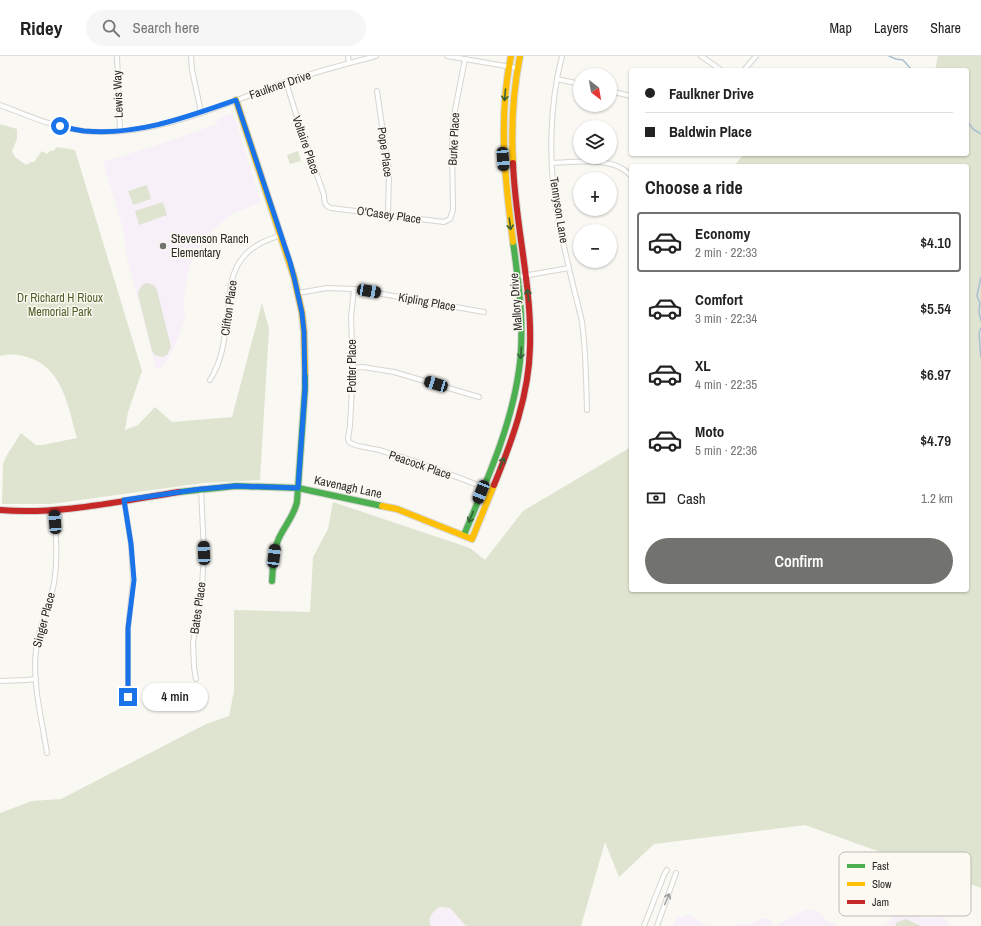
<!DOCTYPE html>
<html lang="en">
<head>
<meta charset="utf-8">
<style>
  :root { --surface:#fff; --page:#f6f6f6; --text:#222; --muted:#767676; --line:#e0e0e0; --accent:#72726e }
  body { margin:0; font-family:"Archivo Narrow",sans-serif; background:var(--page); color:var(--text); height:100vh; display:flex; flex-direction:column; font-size:15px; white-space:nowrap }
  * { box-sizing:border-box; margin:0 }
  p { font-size:13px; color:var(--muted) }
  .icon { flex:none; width:22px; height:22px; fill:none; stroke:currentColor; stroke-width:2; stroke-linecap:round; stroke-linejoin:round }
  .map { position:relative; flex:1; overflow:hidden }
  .drawer { position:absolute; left:629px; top:108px; width:340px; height:428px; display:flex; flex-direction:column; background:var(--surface); border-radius:4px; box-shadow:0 1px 3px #0004 }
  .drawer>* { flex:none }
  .hud { position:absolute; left:629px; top:12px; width:340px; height:88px; border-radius:4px; box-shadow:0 1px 3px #0004; display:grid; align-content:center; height:88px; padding:0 16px; background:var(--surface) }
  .needle { width:26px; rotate:149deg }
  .tools { position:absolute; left:573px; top:12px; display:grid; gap:8px }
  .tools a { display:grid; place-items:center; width:44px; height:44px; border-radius:50%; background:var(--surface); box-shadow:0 1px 3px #0004; font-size:20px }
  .end { position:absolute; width:18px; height:18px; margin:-9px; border:5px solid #1a73e8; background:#fff; box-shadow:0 0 0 2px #fff }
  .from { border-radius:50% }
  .bubble { position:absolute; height:28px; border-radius:14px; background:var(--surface); box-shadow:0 1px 3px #0004; font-size:13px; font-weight:600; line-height:28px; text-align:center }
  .car { position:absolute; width:12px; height:24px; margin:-12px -6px; border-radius:5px; box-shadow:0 0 3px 1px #0007; background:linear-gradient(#222 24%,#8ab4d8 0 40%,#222 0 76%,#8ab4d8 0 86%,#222 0) }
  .hud b { display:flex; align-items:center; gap:14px; height:38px; font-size:15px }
  .hud b+b { border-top:1px solid var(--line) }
  .hud i { width:10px; height:10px; background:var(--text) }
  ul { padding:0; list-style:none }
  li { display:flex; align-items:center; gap:12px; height:60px; margin:0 8px 6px; padding:0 8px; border:2px solid transparent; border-radius:4px }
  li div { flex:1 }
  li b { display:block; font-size:15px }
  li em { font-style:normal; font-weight:600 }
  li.on { border-color:var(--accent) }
  li>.icon { width:36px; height:36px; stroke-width:1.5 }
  h2 { padding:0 16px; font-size:18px; line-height:48px }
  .pay { display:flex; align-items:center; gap:10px; height:44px; padding:0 16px; font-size:15px }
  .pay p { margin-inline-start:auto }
  .cta { display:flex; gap:8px; margin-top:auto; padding:8px 16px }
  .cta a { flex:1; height:46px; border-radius:24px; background:var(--accent); color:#fff; font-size:16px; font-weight:600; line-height:46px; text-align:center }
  header { display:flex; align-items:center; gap:24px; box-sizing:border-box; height:56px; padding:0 20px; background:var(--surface); border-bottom:1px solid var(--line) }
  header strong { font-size:19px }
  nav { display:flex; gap:22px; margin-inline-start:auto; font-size:14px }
  .search { width:280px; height:36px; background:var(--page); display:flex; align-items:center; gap:10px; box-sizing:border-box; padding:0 14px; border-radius:22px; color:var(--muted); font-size:15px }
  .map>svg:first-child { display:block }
  .education { fill:#f8f0f8 }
  .green { fill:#dee4cf }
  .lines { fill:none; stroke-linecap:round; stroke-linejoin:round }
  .stream { stroke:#acbfd2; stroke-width:1.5 }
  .street-casing { stroke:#d6d5d1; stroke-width:6 }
  .fast-casing { stroke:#d6d5d1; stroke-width:8 }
  .slow-casing { stroke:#d6d5d1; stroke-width:8 }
  .jam-casing { stroke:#d6d5d1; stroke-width:8 }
  .street { stroke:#fefefd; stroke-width:4 }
  .fast { stroke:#4caf50; stroke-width:6 }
  .slow { stroke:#ffc107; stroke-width:6 }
  .jam { stroke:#c62828; stroke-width:6 }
  .oneway { stroke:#385f37 }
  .oneway2 { stroke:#9f9f9d }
  .route { stroke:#1a73e8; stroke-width:5 }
  .poi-dot { fill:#72726e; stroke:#fbf9f1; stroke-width:1.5 }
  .labels { text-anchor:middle; stroke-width:3; stroke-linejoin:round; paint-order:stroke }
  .street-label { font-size:12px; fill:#2a2a27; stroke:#fbf9f1 }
  .poi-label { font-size:12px; fill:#2a2a27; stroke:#fbf9f1; text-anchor:start }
  .park-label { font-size:12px; fill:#4d5e27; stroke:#fbf9f1 }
  .key { fill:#fbf9f1; stroke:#bcbbb4; stroke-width:1 }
  .key-label { font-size:11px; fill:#2a2a27 }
</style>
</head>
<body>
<header>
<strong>Ridey</strong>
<div class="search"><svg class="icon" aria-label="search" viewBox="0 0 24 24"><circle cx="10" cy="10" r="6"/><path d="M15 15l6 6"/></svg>Search here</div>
<nav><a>Map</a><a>Layers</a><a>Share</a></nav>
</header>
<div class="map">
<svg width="981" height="870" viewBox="0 0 981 870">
  <rect width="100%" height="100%" fill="#f9f8f3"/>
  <g class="education">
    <polygon points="233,57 261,146 230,159 205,182 190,209 186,225 184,244 185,262 177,285 165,308 160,312 156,312 126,199 124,176 103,106 163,87 217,68 217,63"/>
    <polygon points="440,851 450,852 466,870 431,870 429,866 432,857"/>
    <polygon points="899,851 918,861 931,862 943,860 950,870 885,870 888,867 897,852"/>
    <polygon points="805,854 811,854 818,856 828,865 839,870 732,870 738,868 749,868 761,862 770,863 775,870"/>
    <polygon points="688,858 704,868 709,870 673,870 676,862 685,861"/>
  </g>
  <g class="green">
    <path d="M938,0H981V832L805,769L654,788L619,821L605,786L581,870H466L450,852L440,851C433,855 427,861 431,870H0V757L32,745L61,743L206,668L229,660L234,635V554L310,556L313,501L328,473L333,446L470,492L485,504L523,455L631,391V534H967V110H734L744,98H967V14H935Z"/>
    <path d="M0,68L17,73V83L12,95L15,101L26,109L31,106H34L42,95L47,98L50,95H53L57,91L75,94L142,315L128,356L125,374L138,369L155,351L172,366L232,361L262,247L269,273L260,424L203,427L51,448H2L3,408L7,399L21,377L36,389H42L77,382C69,355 64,317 35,304C24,299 12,297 0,300Z"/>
    <polygon points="298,95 301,105 290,108 287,99"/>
    <polygon points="147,129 151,143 133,149 128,135"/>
    <polygon points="163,146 167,159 139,169 135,155"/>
    <path d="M147,227L154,229L157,234L171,291L167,299L163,301L155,299L152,295L138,238C139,232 142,228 147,227Z"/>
    <polygon points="906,863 921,870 895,870 897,866"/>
  </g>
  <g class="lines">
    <g class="stream">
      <polyline points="889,0 896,3 903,4 912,14"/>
      <polyline points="967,65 973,73 981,78"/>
      <polyline points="981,221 977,240 980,247 979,256 981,265"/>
      <polyline points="981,272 979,277 981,302"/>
    </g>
    <g class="street-casing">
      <g id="street">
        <polyline points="117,0 120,75"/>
        <polyline points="191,0 192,14 201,56"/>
        <polyline points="348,0 349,7"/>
        <polyline points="447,0 517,12"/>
        <path d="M562,0C549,50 548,112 558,162C562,183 567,204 572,225C575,238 579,252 582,266C586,295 586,324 587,354"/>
        <polyline points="701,0 721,14"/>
        <polyline points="744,14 756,0"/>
        <polyline points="557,23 580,28"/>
        <path d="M286,26L297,61L324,139C324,146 325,150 331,152L444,166L450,163L453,154L452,90L454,59L465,3"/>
        <polyline points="377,35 389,119 388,158"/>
        <polyline points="610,35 631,40"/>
        <path d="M0,49C27,59 55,72 84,75C154,82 221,49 285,26C315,16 346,8 376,0"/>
        <path d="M552,107C572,106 603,102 621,112C625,114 628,117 631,120"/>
        <polyline points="517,221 569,212"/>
        <path d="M354,233L351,261L353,312L350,370L348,382L349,386C355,391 371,392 379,394C417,405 454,420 491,434"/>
        <polyline points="298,237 327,232 354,233 484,256"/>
        <polyline points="353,312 363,311 394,316 479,341"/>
        <path d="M210,324C224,302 225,277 228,253C230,233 231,213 246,198C255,188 268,184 281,179"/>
        <polyline points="124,444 131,488 133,524 128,573 128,641"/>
        <polyline points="196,623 194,611 193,587 202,530 204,497 201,433"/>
        <polyline points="0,625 26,624 36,623"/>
        <path d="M47,697C42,664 32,627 36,594C38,571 50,550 54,527C58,502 56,478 54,454"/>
        <polyline points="644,870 664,819 667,814"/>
        <polyline points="657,870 676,817"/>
      </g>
    </g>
    <g class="fast-casing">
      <g id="fast">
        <polyline points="179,436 236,430 298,432 382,450"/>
        <path d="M464,479C486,426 511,372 519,314C525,272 519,229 513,186"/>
        <path d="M272,525C273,511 273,495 279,482C285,469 294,460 297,446L305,333V317"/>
      </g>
    </g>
    <g class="slow-casing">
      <g id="slow">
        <path d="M511,0C498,63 505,124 513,186"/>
        <polyline points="236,44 294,221 302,257 304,276 305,317"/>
        <path d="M513,107C511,71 513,35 520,0"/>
        <polyline points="382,450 397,453 472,483 494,429"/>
      </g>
    </g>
    <g class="jam-casing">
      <g id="jam">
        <path d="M494,429C512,385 529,339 530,291C532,229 515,168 513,107"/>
        <path d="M0,454C60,459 120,445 179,436"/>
      </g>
    </g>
    <use href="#street" class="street"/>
    <use href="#fast" class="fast"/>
    <use href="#slow" class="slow"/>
    <use href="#jam" class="jam"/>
  </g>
  <defs><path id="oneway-shaft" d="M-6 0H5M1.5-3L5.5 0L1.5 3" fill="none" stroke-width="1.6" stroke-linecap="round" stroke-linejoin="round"/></defs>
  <g class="oneway">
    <use href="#oneway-shaft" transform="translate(505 39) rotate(95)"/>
    <use href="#oneway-shaft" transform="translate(510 168) rotate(83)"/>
    <use href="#oneway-shaft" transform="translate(528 239) rotate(-97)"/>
    <use href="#oneway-shaft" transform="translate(521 297) rotate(94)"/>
    <use href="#oneway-shaft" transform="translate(502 407) rotate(-68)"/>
    <use href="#oneway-shaft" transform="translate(471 461) rotate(112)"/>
  </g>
  <use class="oneway2" href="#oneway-shaft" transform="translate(667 843) rotate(-68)"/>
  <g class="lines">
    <path class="route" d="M60,70C68,72 76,74 84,75C137,80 187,61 236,44L290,206L294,221L302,257L304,276L305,333L298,432L236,430L201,433L124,444L131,488L134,524L128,572V641"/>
  </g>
  <circle class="poi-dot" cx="163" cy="190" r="4"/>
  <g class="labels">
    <g class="street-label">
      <text transform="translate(280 29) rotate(-19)" y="4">Faulkner Drive</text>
      <text transform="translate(118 38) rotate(-92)" y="4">Lewis Way</text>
      <text transform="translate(454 83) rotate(-87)" y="4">Burke Place</text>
      <text transform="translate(306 89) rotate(71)" y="4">Voltaire Place</text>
      <text transform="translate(385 96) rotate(82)" y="4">Pope Place</text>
      <text transform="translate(559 154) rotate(81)" y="4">Tennyson Lane</text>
      <text transform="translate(389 159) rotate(8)" y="4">O'Casey Place</text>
      <text transform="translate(427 246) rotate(10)" y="4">Kipling Place</text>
      <text transform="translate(516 246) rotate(-94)" y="4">Mallory Drive</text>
      <text transform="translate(229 252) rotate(-82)" y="4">Clifton Place</text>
      <text transform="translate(352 310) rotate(-90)" y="4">Potter Place</text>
      <text transform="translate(420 409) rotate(19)" y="4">Peacock Place</text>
      <text transform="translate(348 431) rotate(12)" y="4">Kavenagh Lane</text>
      <text transform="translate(198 552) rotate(-82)" y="4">Bates Place</text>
      <text transform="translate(44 564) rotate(-75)" y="4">Singer Place</text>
    </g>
    <g class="poi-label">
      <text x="171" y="187">Stevenson Ranch<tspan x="171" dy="14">Elementary</tspan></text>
    </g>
    <g class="park-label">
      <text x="60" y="246">Dr Richard H Rioux<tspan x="60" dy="14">Memorial Park</tspan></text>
    </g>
  </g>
  <rect x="839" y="796" width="132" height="64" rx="6" class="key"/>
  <rect x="847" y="808" width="18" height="4" fill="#4caf50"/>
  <rect x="847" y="826" width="18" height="4" fill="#ffc107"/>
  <rect x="847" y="844" width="18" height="4" fill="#c62828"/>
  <g class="key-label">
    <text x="872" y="814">Fast</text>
    <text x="872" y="832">Slow</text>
    <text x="872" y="850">Jam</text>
  </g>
</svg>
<div class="tools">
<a><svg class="needle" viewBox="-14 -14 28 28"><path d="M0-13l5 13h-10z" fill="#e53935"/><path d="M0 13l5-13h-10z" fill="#767676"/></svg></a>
<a><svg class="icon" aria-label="layers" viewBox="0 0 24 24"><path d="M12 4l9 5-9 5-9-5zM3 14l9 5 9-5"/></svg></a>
<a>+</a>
<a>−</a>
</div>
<i class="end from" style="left:60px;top:70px"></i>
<i class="end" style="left:128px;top:641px"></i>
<div class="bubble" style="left:142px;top:627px;width:66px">4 min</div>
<i class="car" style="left:503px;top:103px;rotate:176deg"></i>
<i class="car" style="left:369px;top:235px;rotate:100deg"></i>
<i class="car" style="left:436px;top:328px;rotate:287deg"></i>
<i class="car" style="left:481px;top:436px;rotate:202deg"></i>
<i class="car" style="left:55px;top:466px;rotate:356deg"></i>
<i class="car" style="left:204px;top:497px;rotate:358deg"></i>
<i class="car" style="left:274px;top:500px;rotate:7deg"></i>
<div class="hud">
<b><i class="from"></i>Faulkner Drive</b>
<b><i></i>Baldwin Place</b>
</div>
<section class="drawer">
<h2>Choose a ride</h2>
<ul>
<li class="on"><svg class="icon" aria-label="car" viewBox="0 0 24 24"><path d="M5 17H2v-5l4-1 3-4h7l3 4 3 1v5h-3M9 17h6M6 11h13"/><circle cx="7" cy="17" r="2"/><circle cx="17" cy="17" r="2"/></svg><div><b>Economy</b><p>2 min · 22:33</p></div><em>$4.10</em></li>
<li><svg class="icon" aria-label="car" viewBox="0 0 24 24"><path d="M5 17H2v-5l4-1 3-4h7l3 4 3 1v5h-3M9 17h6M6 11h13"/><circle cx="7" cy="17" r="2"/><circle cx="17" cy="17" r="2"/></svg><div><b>Comfort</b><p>3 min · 22:34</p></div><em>$5.54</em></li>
<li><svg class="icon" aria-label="car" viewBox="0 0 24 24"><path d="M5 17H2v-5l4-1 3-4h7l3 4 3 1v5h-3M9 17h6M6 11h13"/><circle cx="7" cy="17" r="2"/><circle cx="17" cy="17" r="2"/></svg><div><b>XL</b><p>4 min · 22:35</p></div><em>$6.97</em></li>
<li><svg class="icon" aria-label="car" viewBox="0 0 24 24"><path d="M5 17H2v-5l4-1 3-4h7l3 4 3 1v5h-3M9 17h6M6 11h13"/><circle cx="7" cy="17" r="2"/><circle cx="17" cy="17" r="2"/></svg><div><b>Moto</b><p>5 min · 22:36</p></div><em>$4.79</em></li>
</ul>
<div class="pay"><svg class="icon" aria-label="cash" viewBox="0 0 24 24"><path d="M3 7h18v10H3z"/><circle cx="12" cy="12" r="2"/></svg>Cash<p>1.2 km</p></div>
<div class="cta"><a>Confirm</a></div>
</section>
</div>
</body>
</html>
